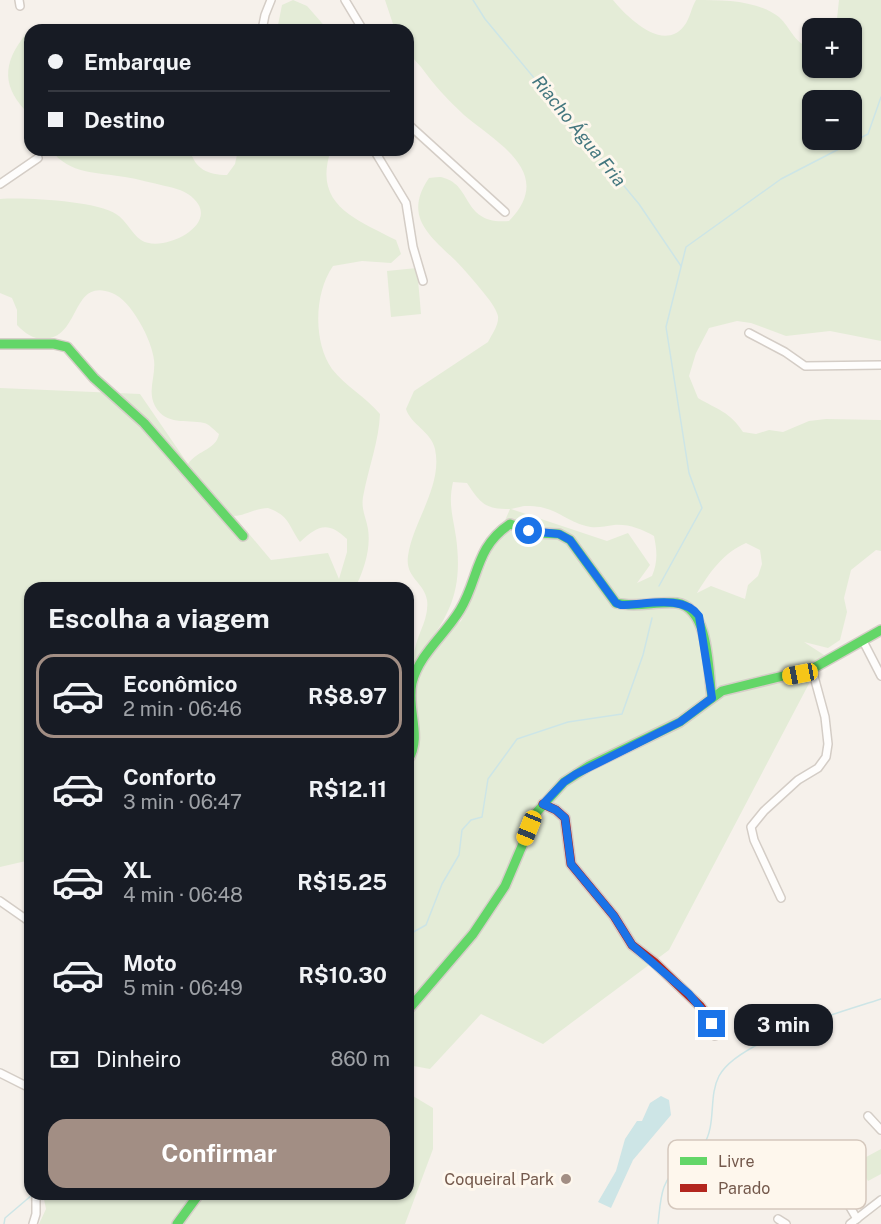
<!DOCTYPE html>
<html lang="pt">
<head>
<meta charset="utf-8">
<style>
  :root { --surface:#171b24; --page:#242831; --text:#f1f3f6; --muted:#9ea1a6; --line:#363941; --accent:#a28e84 }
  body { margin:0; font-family:"Public Sans",sans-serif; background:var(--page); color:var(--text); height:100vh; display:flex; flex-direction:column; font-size:22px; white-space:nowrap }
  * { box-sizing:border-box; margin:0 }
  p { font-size:20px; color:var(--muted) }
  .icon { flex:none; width:33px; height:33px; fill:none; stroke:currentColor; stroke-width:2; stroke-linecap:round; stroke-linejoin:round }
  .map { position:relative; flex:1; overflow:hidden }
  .drawer { position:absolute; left:24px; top:582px; width:390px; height:618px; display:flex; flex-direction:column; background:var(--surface); border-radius:18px; box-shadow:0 2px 4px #0004 }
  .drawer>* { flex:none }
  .top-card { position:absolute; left:24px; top:24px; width:390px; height:132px; border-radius:18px; box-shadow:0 2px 4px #0004; display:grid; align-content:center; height:132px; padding:0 24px; background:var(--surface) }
  .controls { position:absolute; left:802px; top:18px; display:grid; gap:12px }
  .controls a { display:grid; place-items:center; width:60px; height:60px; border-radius:12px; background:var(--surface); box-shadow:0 2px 4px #0004; font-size:30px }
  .end { position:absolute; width:27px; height:27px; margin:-14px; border:8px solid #1a73e8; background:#fff; box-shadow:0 0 0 3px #fff }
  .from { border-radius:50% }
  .bubble { position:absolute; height:42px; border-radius:18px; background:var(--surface); box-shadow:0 2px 4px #0004; font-size:20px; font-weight:700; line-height:42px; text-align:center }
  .car { position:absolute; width:18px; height:36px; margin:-18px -9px; border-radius:8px; box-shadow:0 0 4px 2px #0007; background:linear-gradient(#f5c518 24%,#345 0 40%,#f5c518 0 76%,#345 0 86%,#f5c518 0) }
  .top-card b { display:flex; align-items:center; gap:21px; height:57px; font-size:22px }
  .top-card b+b { border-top:2px solid var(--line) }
  .top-card i { width:15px; height:15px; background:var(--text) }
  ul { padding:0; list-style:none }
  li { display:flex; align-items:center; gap:18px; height:84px; margin:0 12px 9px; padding:0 12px; border:3px solid transparent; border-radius:18px }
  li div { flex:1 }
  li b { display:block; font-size:22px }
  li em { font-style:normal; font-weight:700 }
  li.current { border-color:var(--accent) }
  li>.icon { width:54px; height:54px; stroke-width:1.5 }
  h2 { padding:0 24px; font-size:27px; line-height:72px }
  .pay { display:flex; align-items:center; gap:15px; height:66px; padding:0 24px; font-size:22px }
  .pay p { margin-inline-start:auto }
  .button { display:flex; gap:12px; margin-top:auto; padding:12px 24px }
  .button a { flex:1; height:69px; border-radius:18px; background:var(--accent); color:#fff; font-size:24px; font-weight:700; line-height:69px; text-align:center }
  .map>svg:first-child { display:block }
  .green { fill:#e4ecd7; fill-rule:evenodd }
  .water { fill:#cde5e6 }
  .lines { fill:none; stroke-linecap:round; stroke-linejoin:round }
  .stream { stroke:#cde5e6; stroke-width:1.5 }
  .street-casing { stroke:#d4cdc6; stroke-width:10 }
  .fast-casing { stroke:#d6cec8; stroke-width:12 }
  .jam-casing { stroke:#d6cec8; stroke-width:12 }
  .street { stroke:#fefdfc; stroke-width:7 }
  .fast { stroke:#63d668; stroke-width:9 }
  .jam { stroke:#b3261e; stroke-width:9 }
  .route { stroke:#1a73e8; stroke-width:8 }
  .poi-dot { fill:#a28e84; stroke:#fef7ed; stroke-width:2 }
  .labels { text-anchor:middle; stroke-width:6; stroke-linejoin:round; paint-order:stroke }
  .poi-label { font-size:16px; fill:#74594c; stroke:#fef7ed; text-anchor:end }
  .water-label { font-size:18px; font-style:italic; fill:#44777f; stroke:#fef7ed }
  .key { fill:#fef7ed; stroke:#d5c8bd; stroke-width:1.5 }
  .key-label { font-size:16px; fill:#74594c }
</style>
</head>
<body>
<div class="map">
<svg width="881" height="1224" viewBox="0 0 881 1224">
  <rect width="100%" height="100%" fill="#f6f1eb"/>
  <g class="green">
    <polygon points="293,0 307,6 328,30 277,30 282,5"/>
    <path d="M385,0H613C627,17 663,53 684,26C690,19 691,8 696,0C724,0 756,0 779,17C791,28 795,45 813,49V68H852V28H836L839,0H881V341L830,331L786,336L751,323L737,321L709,328L696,353L689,376L698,398C718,410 729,411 743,432L756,434L769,430L783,432L809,421L826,419L881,420V551L876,550L851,570L844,598L847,612L840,640L828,648L804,642L824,655L669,950L543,1044L481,1014L430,1069L408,1065V654L414,659C413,639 430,621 427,600C424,582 405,578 408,556C413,521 443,486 435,449C431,431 411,425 406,409L414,391L488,342C492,334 499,325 498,316C496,308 488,298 483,292C474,281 465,270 455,260C429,235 403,216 429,178C433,178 440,176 444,178C473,186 462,225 509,221C556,173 497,143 464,115C448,100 434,85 421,67C417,62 409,55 408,48C407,43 408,36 408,30H395ZM813,100H852V140H813ZM453,482L467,483C481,504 485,509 510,509L461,621L420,654C451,615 463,589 456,537C453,516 448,504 453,482ZM524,506C556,505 560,519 586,526C596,529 604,526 614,525C629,524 641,529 654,536C657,551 658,562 652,576L637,583L650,565L628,533L607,541L511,509ZM746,543L760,550L762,564L758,576L748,585L745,599L711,586L697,593C710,572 723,553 746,543Z"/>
    <path d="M30,33V115C1,88 2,63 26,34Z"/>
    <path d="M51,150H190C195,169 208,175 227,175L235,164L238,150H331C312,205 356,219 396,240L401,254L391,263L362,261L333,266C314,293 313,342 332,369C345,386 366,397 380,414C379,441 368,469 363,497C361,510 366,517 368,529C371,549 364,570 355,588H30V862L26,861L0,867V388L140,394L188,464C199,449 216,450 219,434C214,430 209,424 204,423C186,419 166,426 155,406C147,391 156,376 154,360C152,340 131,300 112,293C71,277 81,337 45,339C32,339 25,333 17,325V310L12,298L0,293V199C25,197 97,201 116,214C127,221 131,233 141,240C162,254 221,225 194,199C187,191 175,188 165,186C152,183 138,179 125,177C97,172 70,175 51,150ZM268,508C290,516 288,525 300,542C318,525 328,521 347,539V552L339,579L328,553L271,560L234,516C245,516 252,509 268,508Z"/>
    <polygon points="417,268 421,314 391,317 387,271"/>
    <polygon points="408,1093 433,1108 433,1149 405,1224 39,1224 46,1209 43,1194 408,1194"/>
    <polygon points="881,1149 881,1174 868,1181 857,1162"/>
  </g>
  <polygon class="water" points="661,1096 669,1100 671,1115 633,1160 611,1208 598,1202 616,1171 625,1139 637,1121 642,1121 650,1103"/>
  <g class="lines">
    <g class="stream">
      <polyline points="473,0 485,19 639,204 681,266"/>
      <polyline points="659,586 702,508 689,473 666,327 686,247 781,179 868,134 881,97"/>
      <polyline points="408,935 426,925 442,884 459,855 462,830 471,820 482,817 488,779 517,739 568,722 622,714 643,655 652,618"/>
      <polyline points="4,1224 5,1218 32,1195"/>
      <path d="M658,1224C661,1198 660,1181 682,1163C688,1158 699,1153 703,1146C717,1125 708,1097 719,1076C738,1040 842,1012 881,999"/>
    </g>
    <g class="street-casing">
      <g id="street">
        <polyline points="19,0 20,6"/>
        <polyline points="345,0 363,30"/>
        <polyline points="262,30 265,15 271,0"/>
        <polyline points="408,124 505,212"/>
        <polyline points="374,150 406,203 413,247 423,281"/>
        <polyline points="0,184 38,158"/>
        <polyline points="749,333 785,352 805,366 881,365"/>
        <polyline points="863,641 881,676"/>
        <polyline points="781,898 754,840 751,827 764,811 798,780 818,768 826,757 828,744 825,717 812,669"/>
        <polyline points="0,901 30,922"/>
        <polyline points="0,1073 30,1088"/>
        <polyline points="868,1116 881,1130"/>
        <polyline points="836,1183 857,1219"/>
        <polyline points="778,1219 786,1224"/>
        <polyline points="33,1224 36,1214 36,1194"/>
        <polyline points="850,1224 881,1200"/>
      </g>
    </g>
    <g class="fast-casing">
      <g id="fast">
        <polyline points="0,344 54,344 67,347 94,378 144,423 243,536"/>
        <path d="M408,760C423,737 406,709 412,683C419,654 445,635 460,610C479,579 475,547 510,524L536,533L559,534L570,540L616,603C637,608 656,601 677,603C710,608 708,672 712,698"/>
        <polyline points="408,1010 473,934 505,886 536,813 564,782 589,766 680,722 722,691 812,669 881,630"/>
        <polyline points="177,1224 199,1194"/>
      </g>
    </g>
    <g class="jam-casing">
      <polyline id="jam" points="543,804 556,810 565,818 571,864 614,916 632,945 654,962 700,1006 708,1017 715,1035"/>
    </g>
    <use href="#street" class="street"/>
    <use href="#fast" class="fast"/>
    <use href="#jam" class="jam"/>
  </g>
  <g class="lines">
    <path class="route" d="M529,531L559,534L570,540L616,603L621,605C645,605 683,594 699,616L712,698L680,722L576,774L564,782L543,804L556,810L565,818L571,864L614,916L632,945L689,994L708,1017L712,1024"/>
  </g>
  <circle class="poi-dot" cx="566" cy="1179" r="6"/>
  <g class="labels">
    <g class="poi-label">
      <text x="554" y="1185">Coqueiral Park</text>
    </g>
    <g class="water-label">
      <text transform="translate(579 131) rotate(51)" y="6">Riacho Água Fria</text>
    </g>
  </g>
  <rect x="668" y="1140" width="198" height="69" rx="9" class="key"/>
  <rect x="680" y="1157" width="27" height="8" fill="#63d668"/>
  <rect x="680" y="1184" width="27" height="8" fill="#b3261e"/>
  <g class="key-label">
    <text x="718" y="1167">Livre</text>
    <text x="718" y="1194">Parado</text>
  </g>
</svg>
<div class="controls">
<a>+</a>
<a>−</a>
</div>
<i class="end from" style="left:529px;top:531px"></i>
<i class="end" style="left:712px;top:1024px"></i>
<div class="bubble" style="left:734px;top:1004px;width:99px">3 min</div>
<i class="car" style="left:800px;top:674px;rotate:259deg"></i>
<i class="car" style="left:529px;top:828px;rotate:202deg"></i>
<div class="top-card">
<b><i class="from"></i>Embarque</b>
<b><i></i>Destino</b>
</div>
<section class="drawer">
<h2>Escolha a viagem</h2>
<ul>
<li class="current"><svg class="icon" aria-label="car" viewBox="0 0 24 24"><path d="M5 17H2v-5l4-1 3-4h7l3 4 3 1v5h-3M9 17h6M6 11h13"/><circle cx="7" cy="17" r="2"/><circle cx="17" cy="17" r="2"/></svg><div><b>Econômico</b><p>2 min · 06:46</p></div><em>R$8.97</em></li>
<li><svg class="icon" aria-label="car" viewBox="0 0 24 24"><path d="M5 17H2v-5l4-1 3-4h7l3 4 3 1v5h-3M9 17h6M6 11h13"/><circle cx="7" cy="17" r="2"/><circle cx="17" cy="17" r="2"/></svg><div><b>Conforto</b><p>3 min · 06:47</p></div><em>R$12.11</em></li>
<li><svg class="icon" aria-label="car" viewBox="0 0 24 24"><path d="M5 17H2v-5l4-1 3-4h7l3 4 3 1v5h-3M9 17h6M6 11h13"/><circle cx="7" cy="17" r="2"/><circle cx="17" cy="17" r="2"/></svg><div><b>XL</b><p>4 min · 06:48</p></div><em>R$15.25</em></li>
<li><svg class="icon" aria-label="car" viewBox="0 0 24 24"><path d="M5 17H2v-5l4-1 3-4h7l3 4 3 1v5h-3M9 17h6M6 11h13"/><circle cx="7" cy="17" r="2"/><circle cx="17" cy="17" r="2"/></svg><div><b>Moto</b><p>5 min · 06:49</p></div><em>R$10.30</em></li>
</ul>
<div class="pay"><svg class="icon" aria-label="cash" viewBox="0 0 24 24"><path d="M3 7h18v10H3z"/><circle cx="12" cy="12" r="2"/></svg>Dinheiro<p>860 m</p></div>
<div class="button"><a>Confirmar</a></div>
</section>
</div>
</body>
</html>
